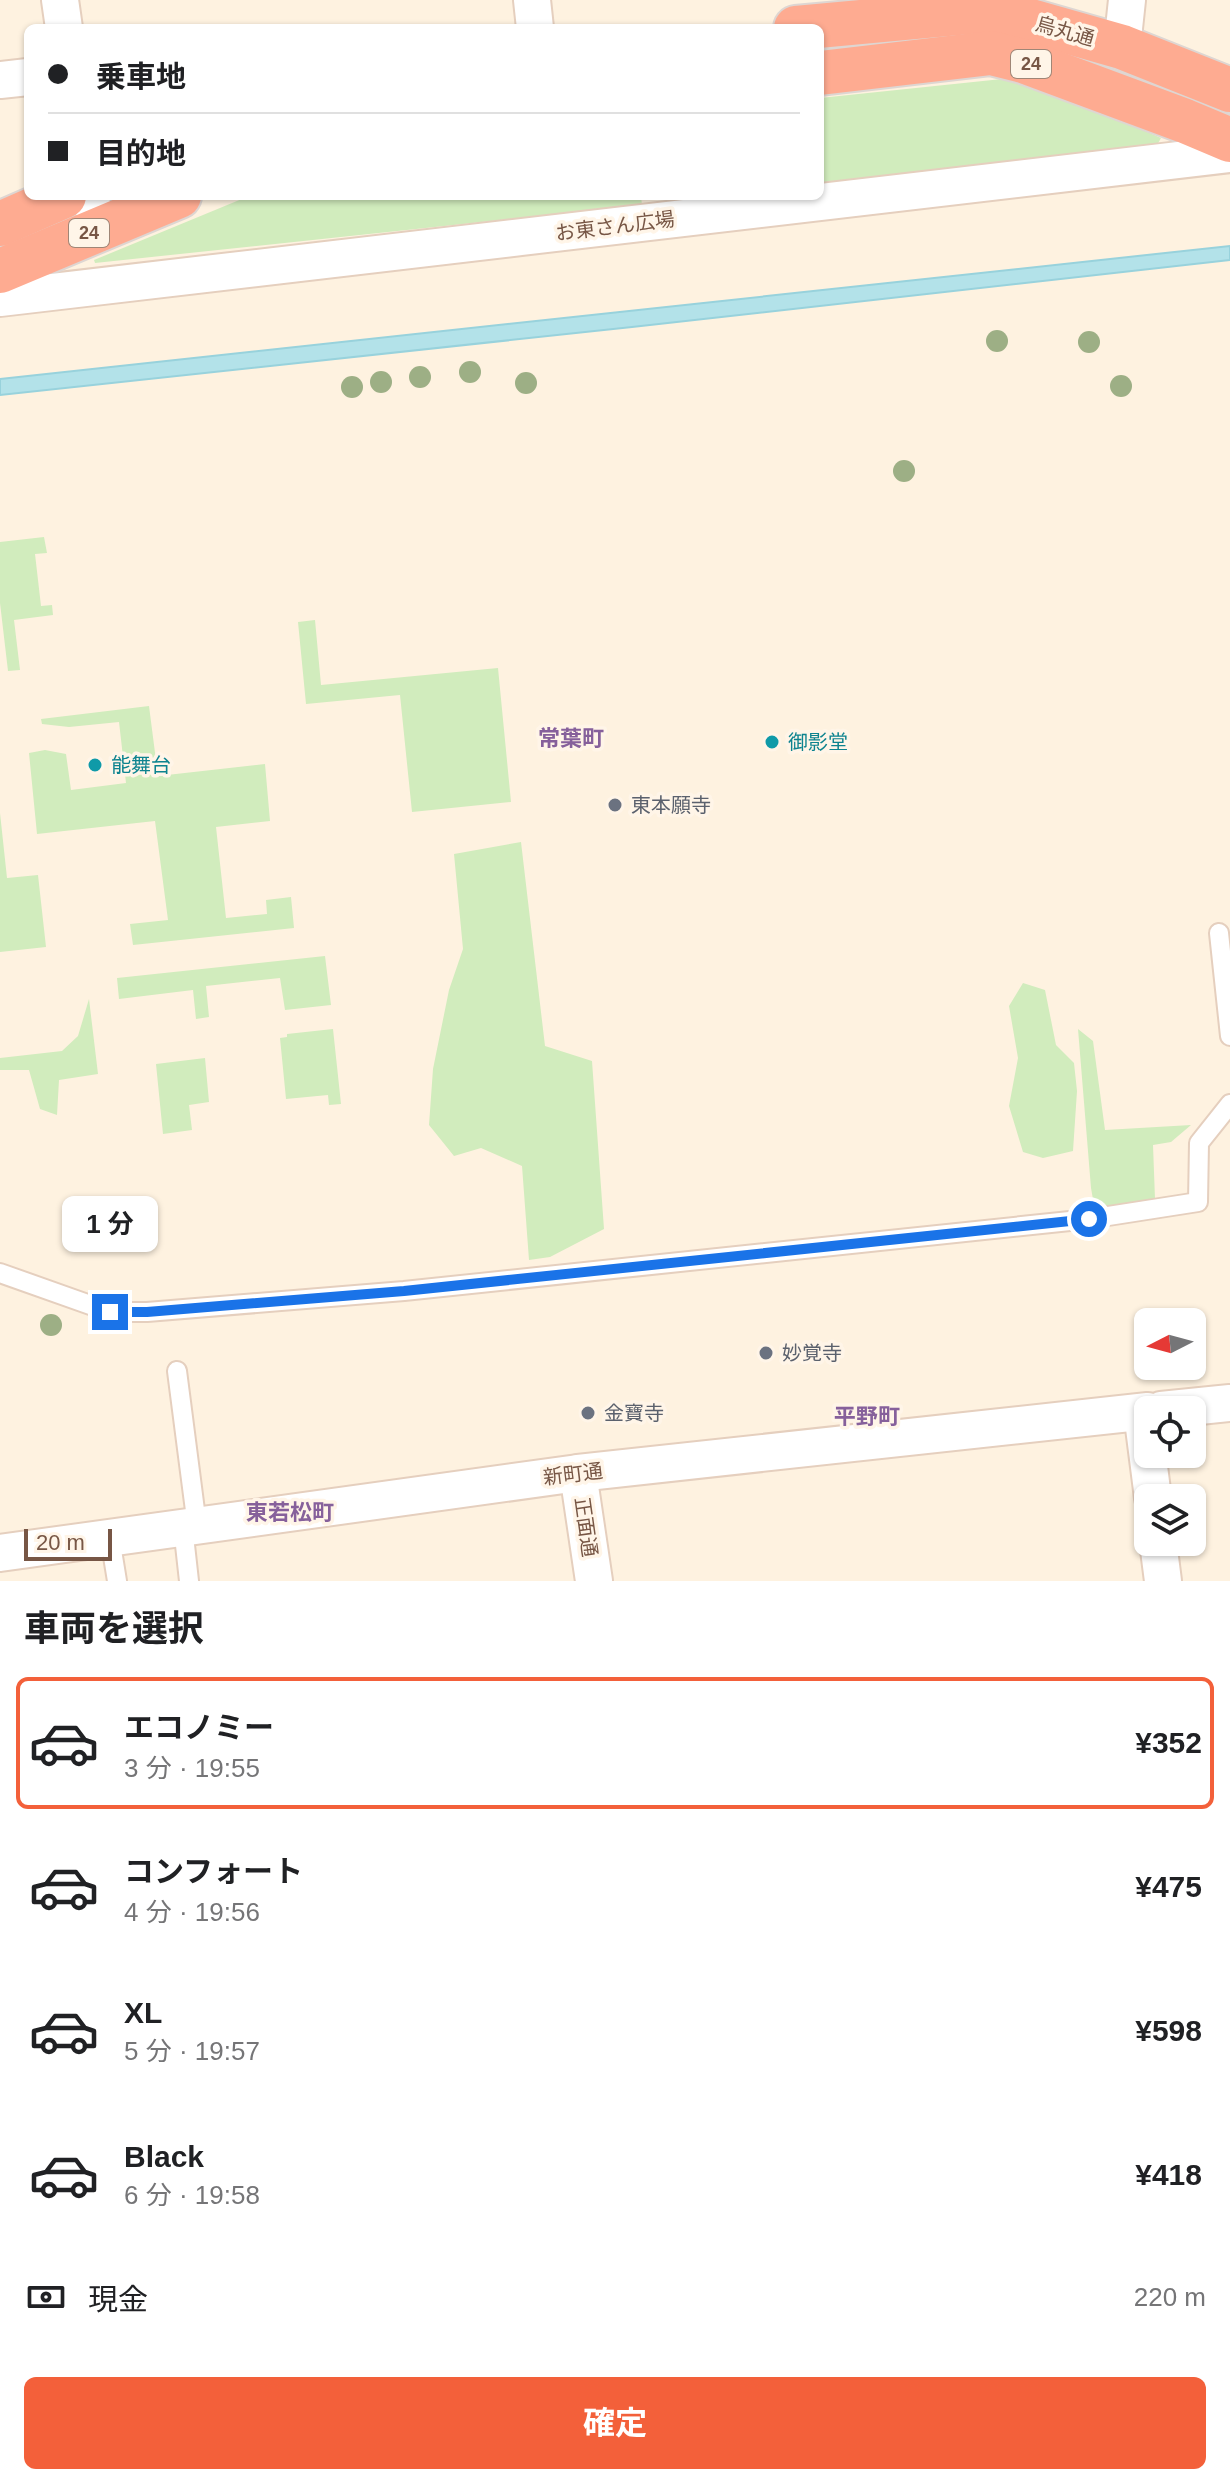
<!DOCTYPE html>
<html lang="ja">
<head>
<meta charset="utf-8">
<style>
  :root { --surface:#fff; --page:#f2f2f2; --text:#202124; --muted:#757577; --line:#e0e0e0; --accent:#f3603a }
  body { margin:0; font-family:Helvetica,"Noto Sans JP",sans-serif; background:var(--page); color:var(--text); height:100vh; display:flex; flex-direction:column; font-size:30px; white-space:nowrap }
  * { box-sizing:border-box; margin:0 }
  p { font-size:26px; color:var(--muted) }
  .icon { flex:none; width:44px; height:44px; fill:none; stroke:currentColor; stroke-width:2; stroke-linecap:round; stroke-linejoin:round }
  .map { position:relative; height:1581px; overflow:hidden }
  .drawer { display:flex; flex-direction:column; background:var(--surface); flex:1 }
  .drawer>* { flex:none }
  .guide { position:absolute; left:24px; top:24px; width:800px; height:176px; border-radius:12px; box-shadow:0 2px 6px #0004; display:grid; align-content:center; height:176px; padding:0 24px; background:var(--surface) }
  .needle { width:52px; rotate:264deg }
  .buttons { position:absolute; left:1134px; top:1308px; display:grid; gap:16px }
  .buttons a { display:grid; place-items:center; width:72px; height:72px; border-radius:12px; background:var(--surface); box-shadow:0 2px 6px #0004; font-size:40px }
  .scale { position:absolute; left:24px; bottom:20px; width:88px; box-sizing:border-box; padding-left:8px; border:4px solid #775645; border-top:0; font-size:22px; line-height:28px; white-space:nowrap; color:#775645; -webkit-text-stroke:6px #fff5e8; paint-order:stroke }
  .end { position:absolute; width:36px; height:36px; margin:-18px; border:10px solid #1a73e8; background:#fff; box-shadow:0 0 0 4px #fff }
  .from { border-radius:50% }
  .bubble { position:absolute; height:56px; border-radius:12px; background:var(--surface); box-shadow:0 2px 6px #0004; font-size:26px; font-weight:700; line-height:56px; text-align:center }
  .guide b { display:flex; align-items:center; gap:28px; height:76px; font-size:30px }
  .guide b+b { border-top:2px solid var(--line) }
  .guide i { width:20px; height:20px; background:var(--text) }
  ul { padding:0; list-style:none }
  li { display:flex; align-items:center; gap:24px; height:132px; margin:0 16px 12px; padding:0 8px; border:4px solid transparent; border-radius:12px }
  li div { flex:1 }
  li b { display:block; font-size:30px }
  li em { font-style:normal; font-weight:700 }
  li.active { border-color:var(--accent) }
  li>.icon { width:72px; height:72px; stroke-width:1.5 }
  h2 { padding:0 24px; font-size:36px; line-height:96px }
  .pay { display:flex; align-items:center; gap:20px; height:88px; padding:0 24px; font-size:30px }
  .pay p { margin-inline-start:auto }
  .button { display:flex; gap:16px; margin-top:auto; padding:16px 24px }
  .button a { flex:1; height:92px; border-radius:12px; background:var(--accent); color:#fff; font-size:32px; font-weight:700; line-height:92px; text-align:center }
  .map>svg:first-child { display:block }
  .green { fill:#d1ecbd }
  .water { fill:#b3e2e9; stroke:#98d2dc; stroke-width:2 }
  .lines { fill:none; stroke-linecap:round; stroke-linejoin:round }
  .lane-casing { stroke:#e5cfbe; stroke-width:22 }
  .street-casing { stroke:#e5cfbe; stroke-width:40 }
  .highway-casing { stroke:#ded6d2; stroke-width:48 }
  .lane { stroke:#fff; stroke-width:18 }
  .street { stroke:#fff; stroke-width:36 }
  .highway { stroke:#feab91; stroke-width:44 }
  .tree { fill:#9daf85 }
  .route { stroke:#1a73e8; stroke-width:10 }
  .culture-dot { fill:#0f9aa8; stroke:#fff5e8; stroke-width:3 }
  .worship-dot { fill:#6b7280; stroke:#fff5e8; stroke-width:3 }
  .labels { text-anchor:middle; stroke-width:7; stroke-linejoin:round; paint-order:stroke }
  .shield { fill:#fff5e8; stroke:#a08676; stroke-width:2 }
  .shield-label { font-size:18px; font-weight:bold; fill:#775645 }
  .street-label { font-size:20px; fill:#775645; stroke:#fff5e8 }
  .culture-label { font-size:20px; fill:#0d838f; stroke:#fff5e8; text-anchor:start }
  .worship-label { font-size:20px; fill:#5b616d; stroke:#fff5e8; text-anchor:start }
  .neighbourhood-label { font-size:22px; font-weight:bold; fill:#86609b; stroke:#fff5e8 }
</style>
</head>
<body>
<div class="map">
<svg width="1230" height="1581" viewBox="0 0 1230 1581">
  <rect width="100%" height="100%" fill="#fef2e0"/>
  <g class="green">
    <polygon points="1002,79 1088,106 1161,138 1152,154 824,188 820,158 820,98"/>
    <polygon points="249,196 641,196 642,205 95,263 94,260"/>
    <polygon points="44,537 47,553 35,554 41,606 52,605 53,615 14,620 20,670 8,671 0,603 0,542"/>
    <polygon points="315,620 321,685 498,668 511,802 412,812 400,695 306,704 298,622"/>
    <polygon points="149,706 158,776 265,764 270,821 216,827 226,918 267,914 266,900 291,897 294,928 133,945 130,924 168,920 155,821 37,834 29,753 45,750 66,754 71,790 126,783 119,722 69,727 42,724 41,719"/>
    <polygon points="0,813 7,878 38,875 46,947 0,952"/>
    <polygon points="521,842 545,1046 592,1061 604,1229 550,1257 529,1260 522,1166 481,1148 454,1156 429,1125 433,1069 449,990 463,949 454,854"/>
    <polygon points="325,956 331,1005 285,1010 280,978 206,986 209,1017 196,1019 193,990 119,999 117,978"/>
    <polygon points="1023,983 1045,990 1056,1045 1074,1063 1077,1091 1073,1151 1043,1158 1023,1152 1009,1106 1018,1058 1009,1006"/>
    <polygon points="89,999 98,1074 59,1080 57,1115 40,1109 29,1070 0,1070 0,1058 62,1051 78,1036"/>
    <polygon points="333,1029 341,1104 329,1105 328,1095 286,1099 280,1038 287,1037 287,1034"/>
    <polygon points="1078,1029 1093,1041 1105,1130 1191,1125 1171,1142 1153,1145 1155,1199 1105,1215 1094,1205 1091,1188"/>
    <polygon points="205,1058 209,1102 189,1105 192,1130 163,1134 156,1064"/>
  </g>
  <polygon class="water" points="1230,246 1230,260 632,327 0,395 0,379"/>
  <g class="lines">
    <g class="lane-casing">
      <g id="lane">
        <polyline points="1219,933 1230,1036"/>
        <polyline points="0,1273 110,1312 147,1312 404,1291 1089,1219 1198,1202 1199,1143 1230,1104"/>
        <polyline points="177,1371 197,1526"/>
        <polyline points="183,1527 189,1581"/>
        <polyline points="110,1538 117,1581"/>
      </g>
    </g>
    <g class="street-casing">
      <g id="street">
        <polyline points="60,0 64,28"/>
        <polyline points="532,0 535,28"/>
        <polyline points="1122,47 1127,0"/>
        <polyline points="0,80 28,77"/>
        <polyline points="87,196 103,227"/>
        <polyline points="0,298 1230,154"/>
        <polyline points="1161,1410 1230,1403"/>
        <polyline points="1142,1412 1153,1498"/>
        <polyline points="578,1473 594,1581"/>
        <polyline points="1158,1542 1163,1581"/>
        <polyline points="0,1553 578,1473 1148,1411"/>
      </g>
    </g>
    <g class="highway-casing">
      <g id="highway">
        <polyline points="796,28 979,11 1006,14 1122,47 1230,90"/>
        <polyline points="820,73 991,53 1023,61 1185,121 1230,140"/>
        <polyline points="0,224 64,196"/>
        <polyline points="0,271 179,196"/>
      </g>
    </g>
    <use href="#lane" class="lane"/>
    <use href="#street" class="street"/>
    <use href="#highway" class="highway"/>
  </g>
  <g class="tree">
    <circle cx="997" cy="341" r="11"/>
    <circle cx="1089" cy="342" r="11"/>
    <circle cx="470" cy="372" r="11"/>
    <circle cx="420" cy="377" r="11"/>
    <circle cx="381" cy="382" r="11"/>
    <circle cx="526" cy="383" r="11"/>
    <circle cx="1121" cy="386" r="11"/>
    <circle cx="352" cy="387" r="11"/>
    <circle cx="904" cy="471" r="11"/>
    <circle cx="51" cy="1325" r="11"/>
  </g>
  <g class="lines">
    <polyline class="route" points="110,1312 147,1312 404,1291 1089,1219"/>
  </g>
  <g class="culture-dot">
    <circle cx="772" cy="742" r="8"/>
    <circle cx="95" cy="765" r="8"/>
  </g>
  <g class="worship-dot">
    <circle cx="615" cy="805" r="8"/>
    <circle cx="766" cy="1353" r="8"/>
    <circle cx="588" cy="1413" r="8"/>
  </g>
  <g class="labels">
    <g class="shield">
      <rect x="1011" y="50" width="40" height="28" rx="6"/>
      <rect x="69" y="219" width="40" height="28" rx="6"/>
    </g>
    <g class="shield-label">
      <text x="1031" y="70">24</text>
      <text x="89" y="239">24</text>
    </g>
    <g class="street-label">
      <text transform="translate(1065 31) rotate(16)" y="7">烏丸通</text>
      <text transform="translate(615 226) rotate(-7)" y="7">お東さん広場</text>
      <text transform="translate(573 1474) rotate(-7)" y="7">新町通</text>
      <text transform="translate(586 1527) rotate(82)" y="7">正面通</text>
    </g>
    <g class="culture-label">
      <text x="788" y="749">御影堂</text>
      <text x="111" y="772">能舞台</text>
    </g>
    <g class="worship-label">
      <text x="631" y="812">東本願寺</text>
      <text x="782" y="1360">妙覚寺</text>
      <text x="604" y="1420">金寶寺</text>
    </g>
    <g class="neighbourhood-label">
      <text x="571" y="746">常葉町</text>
      <text x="867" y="1424">平野町</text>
      <text x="290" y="1520">東若松町</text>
    </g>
  </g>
</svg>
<div class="buttons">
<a><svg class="needle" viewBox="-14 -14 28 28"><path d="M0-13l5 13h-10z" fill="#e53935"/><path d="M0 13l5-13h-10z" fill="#757577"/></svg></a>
<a><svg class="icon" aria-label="locate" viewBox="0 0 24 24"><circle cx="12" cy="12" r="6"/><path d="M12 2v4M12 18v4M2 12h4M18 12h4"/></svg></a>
<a><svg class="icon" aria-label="layers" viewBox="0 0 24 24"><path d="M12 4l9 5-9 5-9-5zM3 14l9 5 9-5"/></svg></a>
</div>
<div class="scale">20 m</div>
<i class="end from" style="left:1089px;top:1219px"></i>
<i class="end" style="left:110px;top:1312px"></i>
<div class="bubble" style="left:62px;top:1196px;width:96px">1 分</div>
<div class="guide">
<b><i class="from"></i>乗車地</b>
<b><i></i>目的地</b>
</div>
</div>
<section class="drawer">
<h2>車両を選択</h2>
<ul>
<li class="active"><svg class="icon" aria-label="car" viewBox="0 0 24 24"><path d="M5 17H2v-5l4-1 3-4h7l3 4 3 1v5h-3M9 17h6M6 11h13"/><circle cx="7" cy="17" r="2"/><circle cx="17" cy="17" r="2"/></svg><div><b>エコノミー</b><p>3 分 · 19:55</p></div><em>¥352</em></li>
<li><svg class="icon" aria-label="car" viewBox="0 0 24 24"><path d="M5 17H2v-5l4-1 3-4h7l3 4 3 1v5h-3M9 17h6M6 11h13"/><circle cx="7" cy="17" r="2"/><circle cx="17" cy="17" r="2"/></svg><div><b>コンフォート</b><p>4 分 · 19:56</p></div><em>¥475</em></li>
<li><svg class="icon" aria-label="car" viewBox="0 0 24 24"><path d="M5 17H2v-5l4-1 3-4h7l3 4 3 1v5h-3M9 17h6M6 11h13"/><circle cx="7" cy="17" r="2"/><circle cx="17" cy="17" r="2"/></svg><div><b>XL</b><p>5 分 · 19:57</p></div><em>¥598</em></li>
<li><svg class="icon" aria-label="car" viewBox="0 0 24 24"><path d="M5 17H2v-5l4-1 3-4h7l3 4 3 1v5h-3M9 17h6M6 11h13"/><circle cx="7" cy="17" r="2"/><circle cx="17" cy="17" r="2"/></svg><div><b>Black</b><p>6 分 · 19:58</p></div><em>¥418</em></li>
</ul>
<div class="pay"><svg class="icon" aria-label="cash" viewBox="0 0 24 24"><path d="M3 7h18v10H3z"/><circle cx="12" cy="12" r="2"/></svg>現金<p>220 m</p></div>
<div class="button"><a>確定</a></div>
</section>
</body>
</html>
